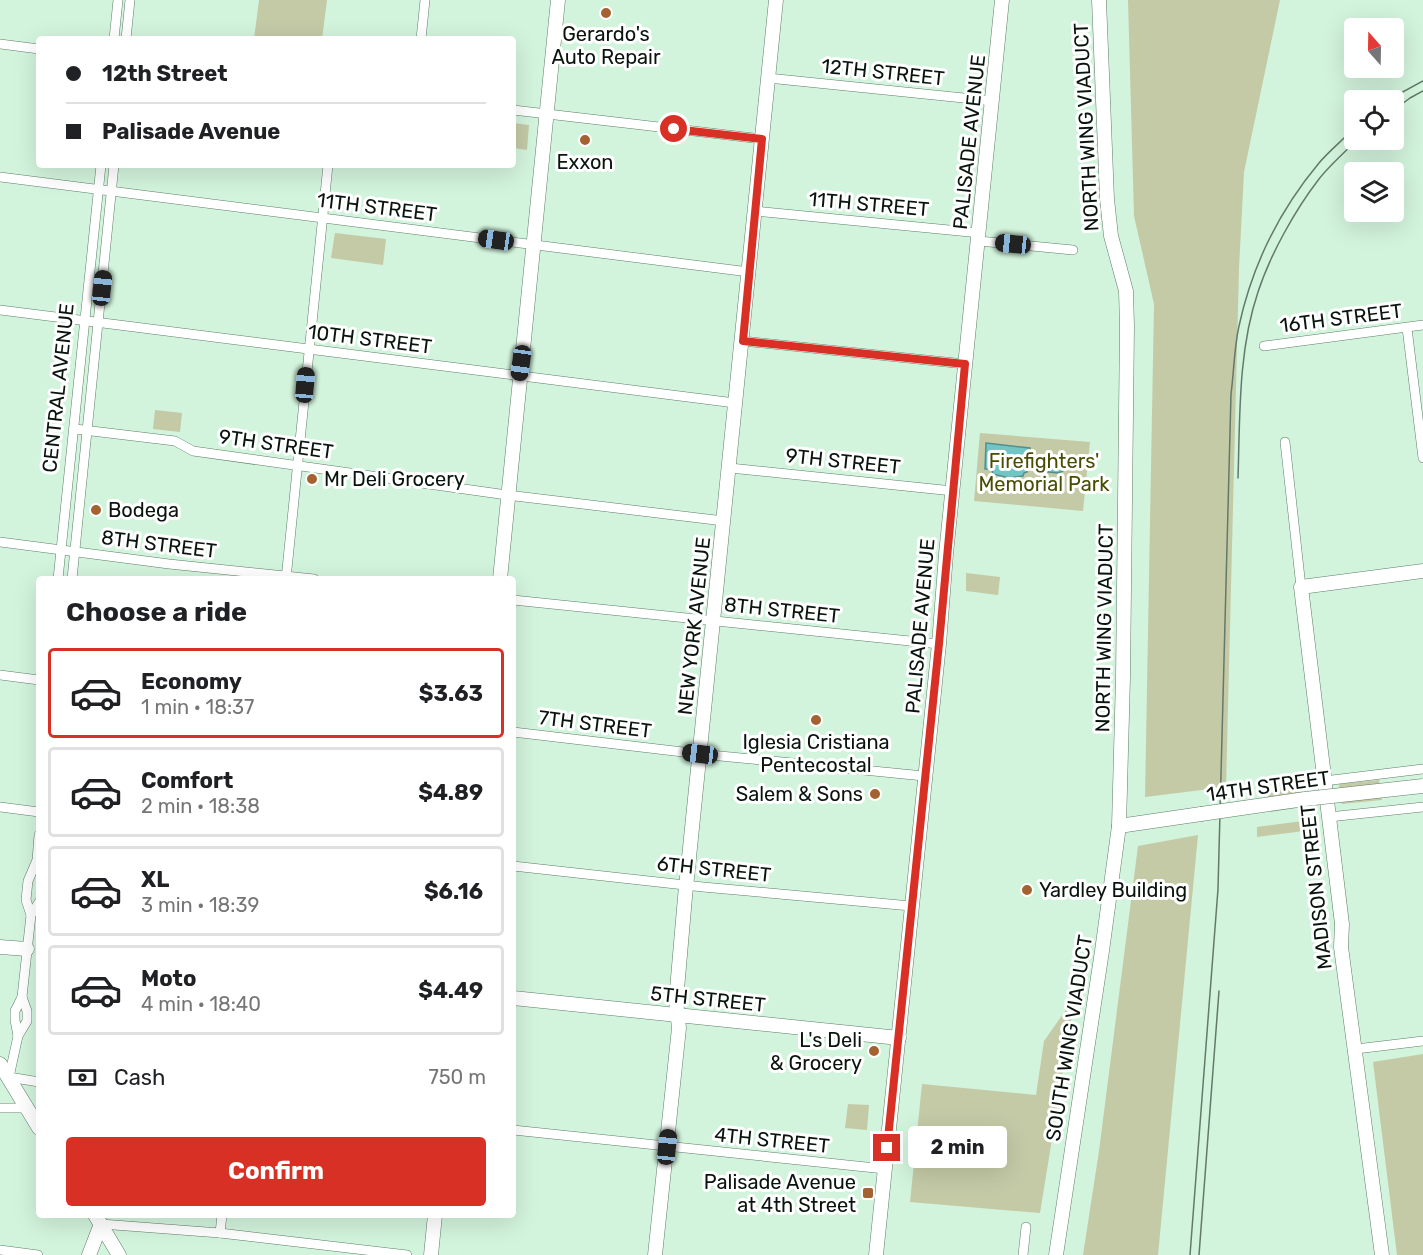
<!DOCTYPE html>
<html lang="en">
<head>
<meta charset="utf-8">
<style>
  :root { --surface:#fff; --page:#f6f6f6; --text:#202124; --muted:#757577; --line:#e0e0e0; --accent:#d93025 }
  body { margin:0; font-family:Rubik,sans-serif; background:var(--page); color:var(--text); height:100vh; display:flex; flex-direction:column; font-size:22px; white-space:nowrap }
  * { box-sizing:border-box; margin:0 }
  p { font-size:20px; color:var(--muted) }
  .icon { flex:none; width:33px; height:33px; fill:none; stroke:currentColor; stroke-width:2; stroke-linecap:round; stroke-linejoin:round }
  .map { position:relative; flex:1; overflow:hidden }
  .details { position:absolute; left:36px; top:576px; width:480px; height:642px; display:flex; flex-direction:column; background:var(--surface); border-radius:6px; box-shadow:0 6px 24px #0002 }
  .details>* { flex:none }
  .banner { position:absolute; left:36px; top:36px; width:480px; height:132px; border-radius:6px; box-shadow:0 6px 24px #0002; display:grid; align-content:center; height:132px; padding:0 30px; background:var(--surface) }
  .needle { width:39px; rotate:340deg }
  .buttons { position:absolute; left:1344px; top:18px; display:grid; gap:12px }
  .buttons a { display:grid; place-items:center; width:60px; height:60px; border-radius:6px; background:var(--surface); box-shadow:0 6px 24px #0002; font-size:30px }
  .end { position:absolute; width:27px; height:27px; margin:-14px; border:8px solid #d93025; background:#fff; box-shadow:0 0 0 3px #fff }
  .from { border-radius:50% }
  .bubble { position:absolute; height:42px; border-radius:6px; background:var(--surface); box-shadow:0 6px 24px #0002; font-size:20px; font-weight:700; line-height:42px; text-align:center }
  .car { position:absolute; width:18px; height:36px; margin:-18px -9px; border-radius:8px; box-shadow:0 0 4px 2px #0007; background:linear-gradient(#222 24%,#8ab4d8 0 40%,#222 0 76%,#8ab4d8 0 86%,#222 0) }
  .banner b { display:flex; align-items:center; gap:21px; height:57px; font-size:22px }
  .banner b+b { border-top:2px solid var(--line) }
  .banner i { width:15px; height:15px; background:var(--text) }
  ul { padding:0; list-style:none }
  li { display:flex; align-items:center; gap:18px; height:90px; margin:0 12px 9px; padding:0 18px; border:3px solid var(--line); border-radius:6px }
  li div { flex:1 }
  li b { display:block; font-size:22px }
  li em { font-style:normal; font-weight:700 }
  li.current { border-color:var(--accent) }
  li>.icon { width:54px; height:54px; stroke-width:1.5 }
  h2 { padding:0 30px; font-size:27px; line-height:72px }
  .pay { display:flex; align-items:center; gap:15px; height:66px; padding:0 30px; font-size:22px }
  .pay p { margin-inline-start:auto }
  .cta { display:flex; gap:12px; margin-top:auto; padding:12px 30px }
  .cta a { flex:1; height:69px; border-radius:6px; background:var(--accent); color:#fff; font-size:24px; font-weight:700; line-height:69px; text-align:center }
  .map>svg:first-child { display:block }
  .green { fill:#c4caa6 }
  .water { fill:#71c5c5; stroke:#52908e; stroke-width:1.5 }
  .lines { fill:none; stroke-linecap:round; stroke-linejoin:round }
  .street-casing { stroke:#5f7e69; stroke-width:10 }
  .secondary-casing { stroke:#5f7e69; stroke-width:15 }
  .street { stroke:#fff; stroke-width:9 }
  .secondary { stroke:#fff; stroke-width:14 }
  .tram { stroke:#63796a; stroke-width:1.5 }
  .secondary-bridge-casing { stroke:#5f7e69; stroke-width:15; stroke-linecap:butt }
  .secondary-bridge { stroke:#fff; stroke-width:14 }
  .route { stroke:#d93025; stroke-width:8 }
  .poi-dot { fill:#a46131; stroke:#fff; stroke-width:2 }
  .labels { text-anchor:middle; stroke-width:6; stroke-linejoin:round; paint-order:stroke }
  .poi-label { font-size:20px; fill:#08140d; stroke:#fff }
  .street-label { font-size:20px; fill:#08140d; stroke:#fff }
  .park-label { font-size:20px; fill:#474d02; stroke:#fff }
</style>
</head>
<body>
<div class="map">
<svg width="1423" height="1255" viewBox="0 0 1423 1255">
  <rect width="100%" height="100%" fill="#d2f3dc"/>
  <g class="green">
    <polygon points="259,0 327,0 322,39 254,39"/>
    <polygon points="1128,0 1280,0 1244,172 1239,268 1226,787 1145,797 1154,304 1134,216"/>
    <polygon points="513,123 529,125 527,150 513,148"/>
    <polygon points="335,233 386,239 383,265 331,258"/>
    <polygon points="155,410 182,413 180,432 153,429"/>
    <polygon points="980,433 1090,442 1083,511 974,501"/>
    <polygon points="966,573 1000,577 998,595 966,591"/>
    <polygon points="1379,780 1382,800 1342,804 1339,784"/>
    <polygon points="1302,786 1304,797 1269,802 1266,790"/>
    <polygon points="1311,820 1312,830 1257,837 1257,827"/>
    <polygon points="1198,835 1158,1255 1083,1255 1099,1151 1138,846"/>
    <polygon points="1075,997 1040,1213 910,1202 922,1084 1036,1095 1044,1041"/>
    <polygon points="1423,1054 1423,1255 1397,1255 1373,1062"/>
    <polygon points="848,1104 869,1105 867,1130 845,1128"/>
  </g>
  <g class="water">
    <polygon points="986,443 1030,448 1027,472 1024,473 1023,476 1009,478 993,474 992,469 985,469"/>
    <polygon points="1049,457 1068,458 1068,463 1063,471 1058,473 1048,472"/>
  </g>
  <g class="lines">
    <g class="street-casing">
      <g id="street">
        <polyline points="114,39 118,0"/>
        <polyline points="126,39 130,0"/>
        <polyline points="421,39 425,0"/>
        <polyline points="0,44 39,49"/>
        <polyline points="768,78 993,101"/>
        <polyline points="513,110 762,139"/>
        <polyline points="0,177 749,272"/>
        <polyline points="755,211 980,233"/>
        <polyline points="979,241 1073,250"/>
        <polyline points="0,310 735,403"/>
        <polyline points="1407,328 1423,458"/>
        <polyline points="743,341 965,364"/>
        <polyline points="1264,346 1423,325"/>
        <polyline points="75,429 175,441 193,451 507,495 724,521"/>
        <polyline points="1285,442 1301,587"/>
        <polyline points="730,468 953,491"/>
        <polyline points="0,542 169,564 314,579"/>
        <polyline points="58,579 101,165"/>
        <polyline points="72,579 114,165"/>
        <polyline points="286,579 328,165"/>
        <polyline points="513,600 939,644"/>
        <polyline points="0,675 39,680"/>
        <polyline points="513,732 700,754 924,776"/>
        <polyline points="1324,781 1423,769"/>
        <polyline points="0,807 39,812"/>
        <polyline points="1329,817 1423,807"/>
        <polyline points="513,866 703,887 911,906"/>
        <polyline points="31,915 26,900 28,881 37,860 39,835"/>
        <polyline points="22,997 27,1011 27,1021 18,1036 9,1077 39,1082"/>
        <polyline points="18,1036 15,1020 15,1011 22,997 31,915 39,902"/>
        <polyline points="1356,1049 1423,1041"/>
        <polyline points="0,1108 26,1108"/>
        <polyline points="513,1130 885,1169"/>
        <polyline points="101,1224 220,1233 407,1255"/>
        <polyline points="220,1233 222,1215"/>
        <polyline points="0,1250 38,1255"/>
        <polyline points="1023,1255 1026,1227"/>
      </g>
    </g>
    <g class="secondary-casing">
      <g id="secondary">
        <polyline points="500,579 558,0"/>
        <polyline points="1119,826 1201,814"/>
        <polyline points="0,947 27,949"/>
        <polyline points="513,998 899,1038"/>
        <polyline points="0,1064 39,1128"/>
        <polyline points="95,1215 119,1255"/>
        <polyline points="89,1255 101,1224"/>
        <polyline points="431,1255 435,1215"/>
        <polyline points="655,1255 679,1028 676,1001 685,897 776,0"/>
        <polyline points="876,1255 939,644 946,554 1002,0"/>
        <polyline points="1056,1255 1102,951 1119,826 1123,677 1127,326 1126,291 1111,236 1107,199 1099,0"/>
        <polyline points="1382,1255 1341,947 1342,924 1301,587 1423,571"/>
      </g>
    </g>
    <use href="#street" class="street"/>
    <use href="#secondary" class="secondary"/>
    <g class="tram">
      <polyline points="1388,100 1423,81"/>
      <polyline points="1394,110 1410,98 1423,91"/>
      <path d="M1238,478C1240,417 1238,351 1258,292C1270,255 1295,210 1319,179C1330,165 1345,152 1357,140"/>
      <path d="M1190,1255L1218,889L1231,394C1234,372 1234,348 1239,326C1252,266 1279,211 1319,163C1329,151 1343,140 1354,128"/>
      <polyline points="1199,1255 1219,991"/>
    </g>
    <g class="secondary-bridge-casing">
      <polyline id="secondary-bridge" points="1201,814 1305,799 1423,786"/>
    </g>
    <use href="#secondary-bridge" class="secondary-bridge"/>
  </g>
  <g class="lines">
    <polyline class="route" points="674,129 762,139 743,341 965,364 939,644 887,1148"/>
  </g>
  <g class="poi-dot">
    <circle cx="606" cy="13" r="6"/>
    <circle cx="585" cy="140" r="6"/>
    <circle cx="312" cy="479" r="6"/>
    <circle cx="96" cy="510" r="6"/>
    <circle cx="816" cy="720" r="6"/>
    <circle cx="875" cy="794" r="6"/>
    <circle cx="1027" cy="890" r="6"/>
    <circle cx="874" cy="1051" r="6"/>
    <rect x="862" y="1187" width="12" height="12" rx="3"/>
  </g>
  <g class="labels">
    <g class="poi-label">
      <text x="606" y="41">Gerardo's<tspan x="606" dy="23">Auto Repair</tspan></text>
      <text x="585" y="169">Exxon</text>
      <text x="324" y="486" text-anchor="start">Mr Deli Grocery</text>
      <text x="108" y="517" text-anchor="start">Bodega</text>
      <text x="816" y="749">Iglesia Cristiana<tspan x="816" dy="23">Pentecostal</tspan></text>
      <text x="863" y="801" text-anchor="end">Salem &amp; Sons</text>
      <text x="1039" y="897" text-anchor="start">Yardley Building</text>
      <text x="862" y="1047" text-anchor="end">L's Deli<tspan x="862" dy="23">&amp; Grocery</tspan></text>
      <text x="856" y="1189" text-anchor="end">Palisade Avenue<tspan x="856" dy="23">at 4th Street</tspan></text>
    </g>
    <g class="street-label">
      <text transform="translate(883 72) rotate(6)" y="7">12TH STREET</text>
      <text transform="translate(1086 127) rotate(-93)" y="7">NORTH WING VIADUCT</text>
      <text transform="translate(969 142) rotate(-84)" y="7">PALISADE AVENUE</text>
      <text transform="translate(869 204) rotate(5)" y="7">11TH STREET</text>
      <text transform="translate(377 207) rotate(7)" y="7">11TH STREET</text>
      <text transform="translate(1341 318) rotate(-7)" y="7">16TH STREET</text>
      <text transform="translate(370 339) rotate(7)" y="7">10TH STREET</text>
      <text transform="translate(58 388) rotate(-84)" y="7">CENTRAL AVENUE</text>
      <text transform="translate(276 444) rotate(8)" y="7">9TH STREET</text>
      <text transform="translate(843 461) rotate(6)" y="7">9TH STREET</text>
      <text transform="translate(159 544) rotate(7)" y="7">8TH STREET</text>
      <text transform="translate(782 610) rotate(6)" y="7">8TH STREET</text>
      <text transform="translate(694 626) rotate(-84)" y="7">NEW YORK AVENUE</text>
      <text transform="translate(920 626) rotate(-85)" y="7">PALISADE AVENUE</text>
      <text transform="translate(1104 628) rotate(-89)" y="7">NORTH WING VIADUCT</text>
      <text transform="translate(595 724) rotate(7)" y="7">7TH STREET</text>
      <text transform="translate(1268 786) rotate(-8)" y="7">14TH STREET</text>
      <text transform="translate(714 869) rotate(6)" y="7">6TH STREET</text>
      <text transform="translate(1316 887) rotate(-96)" y="7">MADISON STREET</text>
      <text transform="translate(708 999) rotate(6)" y="7">5TH STREET</text>
      <text transform="translate(1069 1038) rotate(-81)" y="7">SOUTH WING VIADUCT</text>
      <text transform="translate(772 1140) rotate(6)" y="7">4TH STREET</text>
    </g>
    <g class="park-label">
      <text x="1044" y="468">Firefighters'<tspan x="1044" dy="23">Memorial Park</tspan></text>
    </g>
  </g>
</svg>
<div class="buttons">
<a><svg class="needle" viewBox="-14 -14 28 28"><path d="M0-13l5 13h-10z" fill="#e53935"/><path d="M0 13l5-13h-10z" fill="#757577"/></svg></a>
<a><svg class="icon" aria-label="locate" viewBox="0 0 24 24"><circle cx="12" cy="12" r="6"/><path d="M12 2v4M12 18v4M2 12h4M18 12h4"/></svg></a>
<a><svg class="icon" aria-label="layers" viewBox="0 0 24 24"><path d="M12 4l9 5-9 5-9-5zM3 14l9 5 9-5"/></svg></a>
</div>
<i class="end from" style="left:674px;top:129px"></i>
<i class="end" style="left:887px;top:1148px"></i>
<div class="bubble" style="left:908px;top:1126px;width:99px">2 min</div>
<i class="car" style="left:496px;top:240px;rotate:278deg"></i>
<i class="car" style="left:1013px;top:244px;rotate:276deg"></i>
<i class="car" style="left:102px;top:288px;rotate:6deg"></i>
<i class="car" style="left:521px;top:363px;rotate:188deg"></i>
<i class="car" style="left:305px;top:385px;rotate:5deg"></i>
<i class="car" style="left:700px;top:754px;rotate:277deg"></i>
<i class="car" style="left:667px;top:1147px;rotate:6deg"></i>
<div class="banner">
<b><i class="from"></i>12th Street</b>
<b><i></i>Palisade Avenue</b>
</div>
<section class="details">
<h2>Choose a ride</h2>
<ul>
<li class="current"><svg class="icon" aria-label="car" viewBox="0 0 24 24"><path d="M5 17H2v-5l4-1 3-4h7l3 4 3 1v5h-3M9 17h6M6 11h13"/><circle cx="7" cy="17" r="2"/><circle cx="17" cy="17" r="2"/></svg><div><b>Economy</b><p>1 min · 18:37</p></div><em>$3.63</em></li>
<li><svg class="icon" aria-label="car" viewBox="0 0 24 24"><path d="M5 17H2v-5l4-1 3-4h7l3 4 3 1v5h-3M9 17h6M6 11h13"/><circle cx="7" cy="17" r="2"/><circle cx="17" cy="17" r="2"/></svg><div><b>Comfort</b><p>2 min · 18:38</p></div><em>$4.89</em></li>
<li><svg class="icon" aria-label="car" viewBox="0 0 24 24"><path d="M5 17H2v-5l4-1 3-4h7l3 4 3 1v5h-3M9 17h6M6 11h13"/><circle cx="7" cy="17" r="2"/><circle cx="17" cy="17" r="2"/></svg><div><b>XL</b><p>3 min · 18:39</p></div><em>$6.16</em></li>
<li><svg class="icon" aria-label="car" viewBox="0 0 24 24"><path d="M5 17H2v-5l4-1 3-4h7l3 4 3 1v5h-3M9 17h6M6 11h13"/><circle cx="7" cy="17" r="2"/><circle cx="17" cy="17" r="2"/></svg><div><b>Moto</b><p>4 min · 18:40</p></div><em>$4.49</em></li>
</ul>
<div class="pay"><svg class="icon" aria-label="cash" viewBox="0 0 24 24"><path d="M3 7h18v10H3z"/><circle cx="12" cy="12" r="2"/></svg>Cash<p>750 m</p></div>
<div class="cta"><a>Confirm</a></div>
</section>
</div>
</body>
</html>
